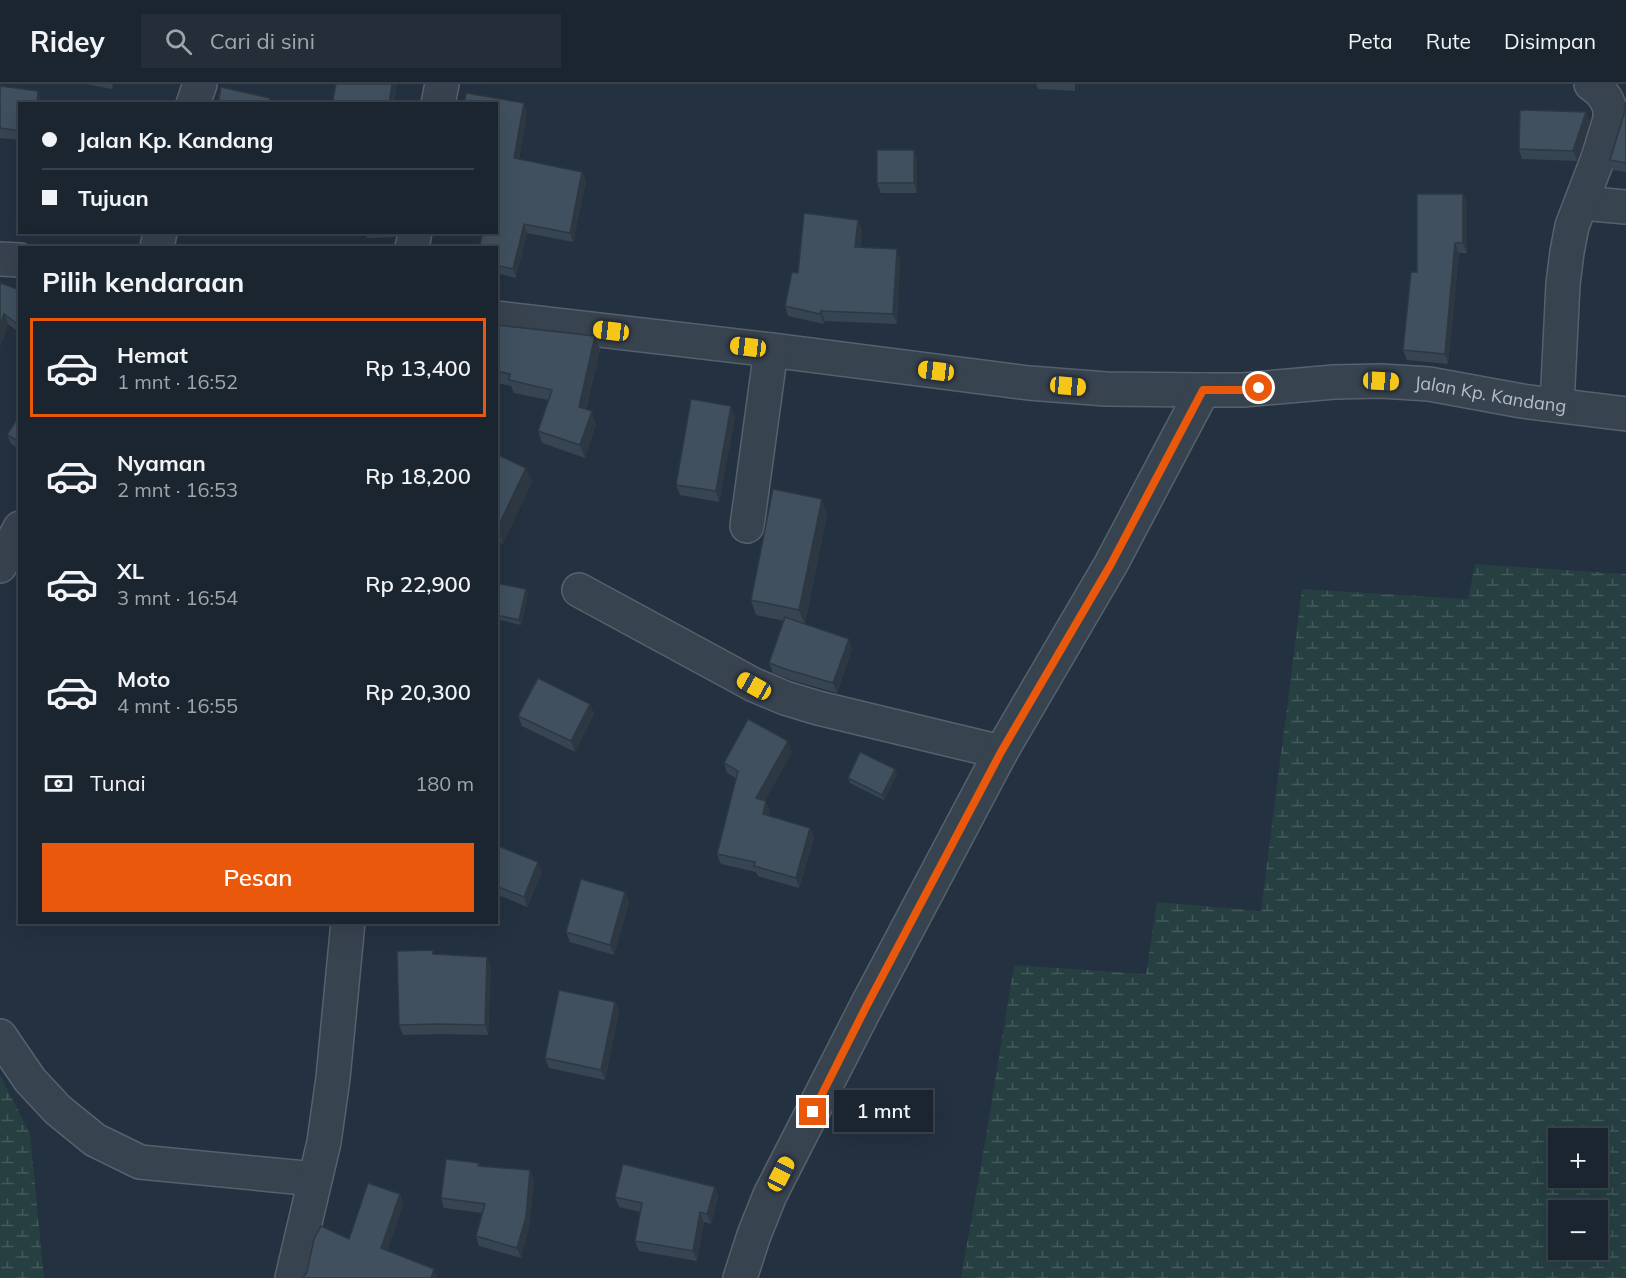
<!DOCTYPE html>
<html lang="id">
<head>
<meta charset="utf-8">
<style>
  :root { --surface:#1b2530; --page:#242d38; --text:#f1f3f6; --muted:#a0a5ab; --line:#39424c; --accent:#ea580c }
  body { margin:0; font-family:Mulish,sans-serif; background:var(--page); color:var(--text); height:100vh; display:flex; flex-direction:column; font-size:22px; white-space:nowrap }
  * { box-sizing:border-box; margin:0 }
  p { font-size:20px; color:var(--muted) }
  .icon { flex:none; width:33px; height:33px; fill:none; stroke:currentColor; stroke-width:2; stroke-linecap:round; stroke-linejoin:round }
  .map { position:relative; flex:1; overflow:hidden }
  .sheet { position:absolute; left:18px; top:162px; width:480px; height:678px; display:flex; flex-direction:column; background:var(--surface); border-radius:0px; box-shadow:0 6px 24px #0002,0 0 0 2px var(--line) }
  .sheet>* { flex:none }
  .hud { position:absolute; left:18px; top:18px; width:480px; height:132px; border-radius:0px; box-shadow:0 6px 24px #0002,0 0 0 2px var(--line); display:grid; align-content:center; height:132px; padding:0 24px; background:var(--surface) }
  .tools { position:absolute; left:1548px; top:1044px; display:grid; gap:12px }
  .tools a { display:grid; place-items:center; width:60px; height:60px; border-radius:0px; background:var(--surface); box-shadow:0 6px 24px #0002,0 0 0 2px var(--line); font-size:30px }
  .end { position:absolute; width:27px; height:27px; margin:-14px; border:8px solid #ea580c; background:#fff; box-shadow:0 0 0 3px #fff }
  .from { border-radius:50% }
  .bubble { position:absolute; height:42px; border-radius:0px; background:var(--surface); box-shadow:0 6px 24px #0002,0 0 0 2px var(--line); font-size:20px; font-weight:600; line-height:42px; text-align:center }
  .car { position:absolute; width:18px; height:36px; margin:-18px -9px; border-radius:8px; box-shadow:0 0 4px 2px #0007; background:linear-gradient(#f5c518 24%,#345 0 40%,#f5c518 0 76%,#345 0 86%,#f5c518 0) }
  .hud b { display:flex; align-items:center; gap:21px; height:57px; font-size:22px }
  .hud b+b { border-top:2px solid var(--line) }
  .hud i { width:15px; height:15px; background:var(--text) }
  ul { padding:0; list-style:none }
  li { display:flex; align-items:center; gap:18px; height:99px; margin:0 12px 9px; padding:0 12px; border:3px solid transparent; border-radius:0px }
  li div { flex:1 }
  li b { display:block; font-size:22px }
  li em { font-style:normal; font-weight:600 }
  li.on { border-color:var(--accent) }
  li>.icon { width:54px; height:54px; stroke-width:1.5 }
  h2 { padding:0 24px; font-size:27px; line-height:72px }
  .pay { display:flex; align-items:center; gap:15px; height:66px; padding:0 24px; font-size:22px }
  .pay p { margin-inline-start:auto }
  .primary-button { display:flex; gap:12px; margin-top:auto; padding:12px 24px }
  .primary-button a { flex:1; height:69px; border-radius:0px; background:var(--accent); color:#fff; font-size:24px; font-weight:600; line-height:69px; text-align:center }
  header { display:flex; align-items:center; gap:36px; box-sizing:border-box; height:84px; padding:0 30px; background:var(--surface); border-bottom:2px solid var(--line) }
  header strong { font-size:28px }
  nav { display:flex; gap:33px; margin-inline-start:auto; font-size:21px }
  .search { width:420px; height:54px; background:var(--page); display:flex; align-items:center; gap:15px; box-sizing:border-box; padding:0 21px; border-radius:0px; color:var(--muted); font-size:22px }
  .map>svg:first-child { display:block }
  .wetland { fill:url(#wetland-marsh); fill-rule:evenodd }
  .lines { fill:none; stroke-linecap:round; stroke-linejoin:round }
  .minor-casing { stroke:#56616d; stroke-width:36 }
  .minor { stroke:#384350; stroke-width:33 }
  .wall { fill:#374552 }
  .shaded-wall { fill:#2d3842 }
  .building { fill:#40505f; stroke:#2d3842; stroke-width:1.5 }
  .route { stroke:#ea580c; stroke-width:8 }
  .labels { text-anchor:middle; stroke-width:6; stroke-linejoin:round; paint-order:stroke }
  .street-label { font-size:18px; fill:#b4beca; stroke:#1d2835 }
</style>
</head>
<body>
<header>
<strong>Ridey</strong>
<div class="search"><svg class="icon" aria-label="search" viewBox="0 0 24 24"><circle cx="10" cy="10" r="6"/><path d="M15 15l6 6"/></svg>Cari di sini</div>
<nav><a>Peta</a><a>Rute</a><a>Disimpan</a></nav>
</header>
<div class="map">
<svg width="1626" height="1194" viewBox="0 0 1626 1194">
  <defs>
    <pattern id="wetland-marsh" width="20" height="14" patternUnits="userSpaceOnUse" patternTransform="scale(1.5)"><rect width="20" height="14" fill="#263f41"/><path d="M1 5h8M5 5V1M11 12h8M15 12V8" fill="none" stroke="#43595b"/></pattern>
  </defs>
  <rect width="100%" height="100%" fill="#243140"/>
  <g class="wetland">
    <path d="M1475,480L1626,490V1194H961L984,1064L1014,881L1146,890L1157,818L1261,827L1302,505L1468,515ZM1558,1054H1598V1094H1558ZM1558,1126H1598V1166H1558Z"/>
    <polygon points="0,991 30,1050 44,1194 0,1194"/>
  </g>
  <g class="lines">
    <g class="minor-casing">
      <g id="minor">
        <polyline points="193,20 200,0"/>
        <polyline points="438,20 442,0"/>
        <polyline points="1582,119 1626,123"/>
        <polyline points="157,164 160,148"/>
        <polyline points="412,164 415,148"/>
        <polyline points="0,175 20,176"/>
        <path id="s1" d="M496,234L771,266L1029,299L1106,305L1203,306H1243L1334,298L1381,297L1429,300L1522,317L1626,330"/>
        <polyline points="1557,321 1563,200 1567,168 1572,142 1598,74 1610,35 1610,24 1606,15 1600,7 1591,0"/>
        <polyline points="747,442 771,266"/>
        <polyline points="0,482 20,444"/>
        <polyline points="579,506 754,601 785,614 818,624 1001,668"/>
        <polyline points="0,952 30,996 58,1026 95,1056 140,1078 315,1095"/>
        <polyline points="292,1194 324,1058 333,994 348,838"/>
        <polyline points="740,1194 754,1151 770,1111 866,923 1001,668 1111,480 1203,306"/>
      </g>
    </g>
    <use href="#minor" class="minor"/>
  </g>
  <g class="wall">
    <polygon points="86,0 113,0 112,5"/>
    <polygon points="1036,0 1075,0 1075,7 1038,5"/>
    <polygon points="0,2 42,17 42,20 20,20 20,56 0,54"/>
    <polygon points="1626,19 1626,88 1613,86 1610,76 1624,30"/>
    <polygon points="527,28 519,75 582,88 586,97 573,158 527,149 516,194 496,189 496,164 482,152 462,148 496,148"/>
    <polygon points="1586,28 1590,38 1577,77 1522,75 1519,65"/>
    <polygon points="914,66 917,76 917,109 881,109 877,99"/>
    <polygon points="1463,110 1467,120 1467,169 1459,169 1448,280 1407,276 1403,266"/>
    <polygon points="862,146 860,164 900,175 897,240 825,237 824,240 788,232 785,222 798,189"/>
    <polygon points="295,148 338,148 296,150"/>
    <polygon points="365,148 396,148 395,153 367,154"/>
    <polygon points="0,199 20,206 20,249 8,240 0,263"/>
    <polygon points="496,241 600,265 586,325 596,340 585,374 542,359 538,347 548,316 514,309 511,302 496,299"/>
    <polygon points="20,330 20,366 11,360 7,351"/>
    <polygon points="735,332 719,418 680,411 676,401"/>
    <polygon points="496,370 532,398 503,460 496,457"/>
    <polygon points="827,430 805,540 852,565 837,609 791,596 773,589 769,579 784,537 756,531 751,516"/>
    <polygon points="496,499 526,505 528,510 521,541 496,535"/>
    <polygon points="590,620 594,630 575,668 522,642 518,632"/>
    <polygon points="788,657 792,668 765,716 770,727 768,732 810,744 814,754 799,804 758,792 756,788 721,780 717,770 736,694 727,689 724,679"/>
    <polygon points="895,685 897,690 884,716 850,699 848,694"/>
    <polygon points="496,761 542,788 527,823 496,810"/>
    <polygon points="625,808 629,818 614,871 570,858 566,848"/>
    <polygon points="433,866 434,870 491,883 488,951 441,950 403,951 399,941"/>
    <polygon points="615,918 619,928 605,996 549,984 545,974"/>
    <polygon points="479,1079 480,1082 530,1086 534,1096 529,1143 521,1174 479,1162 476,1152 482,1129 444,1124 441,1114"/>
    <polygon points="715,1103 718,1113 711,1140 704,1138 697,1177 639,1167 635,1157 641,1128 619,1123 615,1113"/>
  </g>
  <g class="shaded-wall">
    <polygon points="392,0 397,0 397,1 394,20 389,20"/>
    <polygon points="38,7 42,17 42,20 37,20"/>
    <polygon points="524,19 527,28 518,83 514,74"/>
    <polygon points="1586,28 1590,38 1577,77 1573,67"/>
    <polygon points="914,66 917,76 917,109 914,99"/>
    <polygon points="582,88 586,97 573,158 570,149"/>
    <polygon points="1463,110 1467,120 1467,169 1463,159"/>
    <polygon points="858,136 862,146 858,173 855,163"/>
    <polygon points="524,140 527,149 516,194 513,185"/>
    <polygon points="1455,159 1459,169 1448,280 1445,270"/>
    <polygon points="897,165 900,175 897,240 893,230"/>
    <polygon points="821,227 825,237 824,240 820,230"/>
    <polygon points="4,230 8,240 0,263 0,242"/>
    <polygon points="595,252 600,265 583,335 579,323"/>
    <polygon points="731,322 735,332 719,418 716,407"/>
    <polygon points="592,327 596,340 585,374 580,361"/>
    <polygon points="526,384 532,398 503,460 497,445"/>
    <polygon points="822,415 827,430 805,541 799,526"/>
    <polygon points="526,505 528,510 521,541 519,536"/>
    <polygon points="849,555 852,565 837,609 833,599"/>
    <polygon points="590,620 594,630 575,668 571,657"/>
    <polygon points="788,657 792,668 760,724 756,714"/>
    <polygon points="895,685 897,690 884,716 882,711"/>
    <polygon points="766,717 770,727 766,740 763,730"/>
    <polygon points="810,744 814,754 799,804 796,794"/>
    <polygon points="538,778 542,788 527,823 524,813"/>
    <polygon points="625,808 629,818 614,871 610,861"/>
    <polygon points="487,873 491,883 488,951 485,941"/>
    <polygon points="615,918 619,928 605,996 601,986"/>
    <polygon points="530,1086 534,1096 529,1143 521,1174 517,1164"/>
    <polygon points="715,1103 718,1113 711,1140 707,1130"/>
    <polygon points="400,1110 404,1120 385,1174 381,1164"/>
    <polygon points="700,1128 704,1138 697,1177 693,1167"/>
    <polygon points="434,1185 438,1194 431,1194"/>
  </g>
  <g class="building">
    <polygon points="336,0 392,0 389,20 332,20"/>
    <polygon points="0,2 38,7 37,20 20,20 20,47 0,44"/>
    <polygon points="221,3 270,14 269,20 218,20"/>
    <polygon points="466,9 524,19 514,74 582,88 570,149 524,140 513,185 496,181 496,164 479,164 483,148 496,148 496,20 464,20"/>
    <polygon points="1625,19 1626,19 1626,79 1610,76 1624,30"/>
    <polygon points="1520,26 1586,28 1573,67 1519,65"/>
    <rect x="877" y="66" width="37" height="33"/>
    <polygon points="1417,110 1463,110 1463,159 1455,159 1445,270 1403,266 1411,188 1417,188"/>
    <polygon points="804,129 858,136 855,163 897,165 893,230 821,227 820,230 785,222 792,188 798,189"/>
    <polygon points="0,199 20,206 20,242 4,230 0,242"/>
    <polygon points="496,241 595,252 579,323 592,327 580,361 538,347 552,306 509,296 510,290 496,287"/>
    <polygon points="691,315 731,322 716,407 676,401"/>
    <polygon points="20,330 20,358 7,351"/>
    <polygon points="496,370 526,384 497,445 496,445"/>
    <polygon points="773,405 822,415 799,526 751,516"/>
    <polygon points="496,499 526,505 519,536 496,531"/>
    <polygon points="785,533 849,555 833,599 788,586 769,579"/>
    <polygon points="538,594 590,620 571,657 518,632"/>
    <polygon points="748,635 788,657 756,714 766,717 763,730 810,744 796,794 754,782 755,778 717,770 738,687 724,679"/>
    <polygon points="860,668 895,685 882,711 848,694"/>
    <polygon points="496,761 538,778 524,813 496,802"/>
    <polygon points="581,795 625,808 610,861 566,848"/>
    <polygon points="433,866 433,870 487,873 485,941 438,940 399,941 397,867"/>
    <polygon points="559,906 615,918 601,986 545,974"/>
    <polygon points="446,1075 479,1079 478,1082 530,1086 526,1133 517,1164 476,1152 485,1120 441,1114"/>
    <polygon points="623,1080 715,1103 707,1130 700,1128 693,1167 635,1157 642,1119 615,1113"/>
    <polygon points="368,1099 400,1110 381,1164 434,1185 431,1194 303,1194 307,1188 314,1155 321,1142 349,1155"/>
  </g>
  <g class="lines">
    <polyline class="route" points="813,1028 866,923 1001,668 1111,480 1203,306 1243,306 1259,304"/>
  </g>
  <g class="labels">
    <g class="street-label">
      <text dy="6" stroke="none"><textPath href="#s1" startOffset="1000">Jalan Kp. Kandang</textPath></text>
    </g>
  </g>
</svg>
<div class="tools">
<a>+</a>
<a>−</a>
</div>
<i class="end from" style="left:1259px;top:304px"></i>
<i class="end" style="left:813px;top:1028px"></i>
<div class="bubble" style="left:834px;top:1006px;width:99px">1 mnt</div>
<i class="car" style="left:611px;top:247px;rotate:277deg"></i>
<i class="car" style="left:748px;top:263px;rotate:277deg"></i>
<i class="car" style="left:936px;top:287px;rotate:277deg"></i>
<i class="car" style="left:1381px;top:297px;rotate:93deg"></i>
<i class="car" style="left:1068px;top:302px;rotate:95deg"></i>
<i class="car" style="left:754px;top:602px;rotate:299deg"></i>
<i class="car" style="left:781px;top:1090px;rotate:27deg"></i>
<div class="hud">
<b><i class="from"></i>Jalan Kp. Kandang</b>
<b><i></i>Tujuan</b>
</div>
<section class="sheet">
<h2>Pilih kendaraan</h2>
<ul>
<li class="on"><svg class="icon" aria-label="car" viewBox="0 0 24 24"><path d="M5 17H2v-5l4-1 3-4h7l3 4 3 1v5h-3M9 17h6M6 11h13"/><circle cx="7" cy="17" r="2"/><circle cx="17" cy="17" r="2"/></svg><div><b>Hemat</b><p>1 mnt · 16:52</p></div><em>Rp 13,400</em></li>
<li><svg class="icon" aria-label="car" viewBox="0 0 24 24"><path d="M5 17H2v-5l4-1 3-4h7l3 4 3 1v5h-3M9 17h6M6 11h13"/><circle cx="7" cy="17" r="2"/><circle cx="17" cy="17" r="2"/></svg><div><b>Nyaman</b><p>2 mnt · 16:53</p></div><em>Rp 18,200</em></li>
<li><svg class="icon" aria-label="car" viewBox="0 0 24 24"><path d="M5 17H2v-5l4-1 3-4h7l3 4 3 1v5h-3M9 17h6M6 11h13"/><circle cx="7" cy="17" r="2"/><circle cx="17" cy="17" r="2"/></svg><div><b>XL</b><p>3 mnt · 16:54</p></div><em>Rp 22,900</em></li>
<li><svg class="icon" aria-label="car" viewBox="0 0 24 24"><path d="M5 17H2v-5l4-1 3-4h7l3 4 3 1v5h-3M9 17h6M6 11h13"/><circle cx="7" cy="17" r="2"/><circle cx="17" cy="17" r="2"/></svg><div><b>Moto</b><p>4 mnt · 16:55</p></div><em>Rp 20,300</em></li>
</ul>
<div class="pay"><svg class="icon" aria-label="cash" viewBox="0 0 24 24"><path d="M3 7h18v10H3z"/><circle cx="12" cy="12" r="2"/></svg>Tunai<p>180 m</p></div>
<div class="primary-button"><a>Pesan</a></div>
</section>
</div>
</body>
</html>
